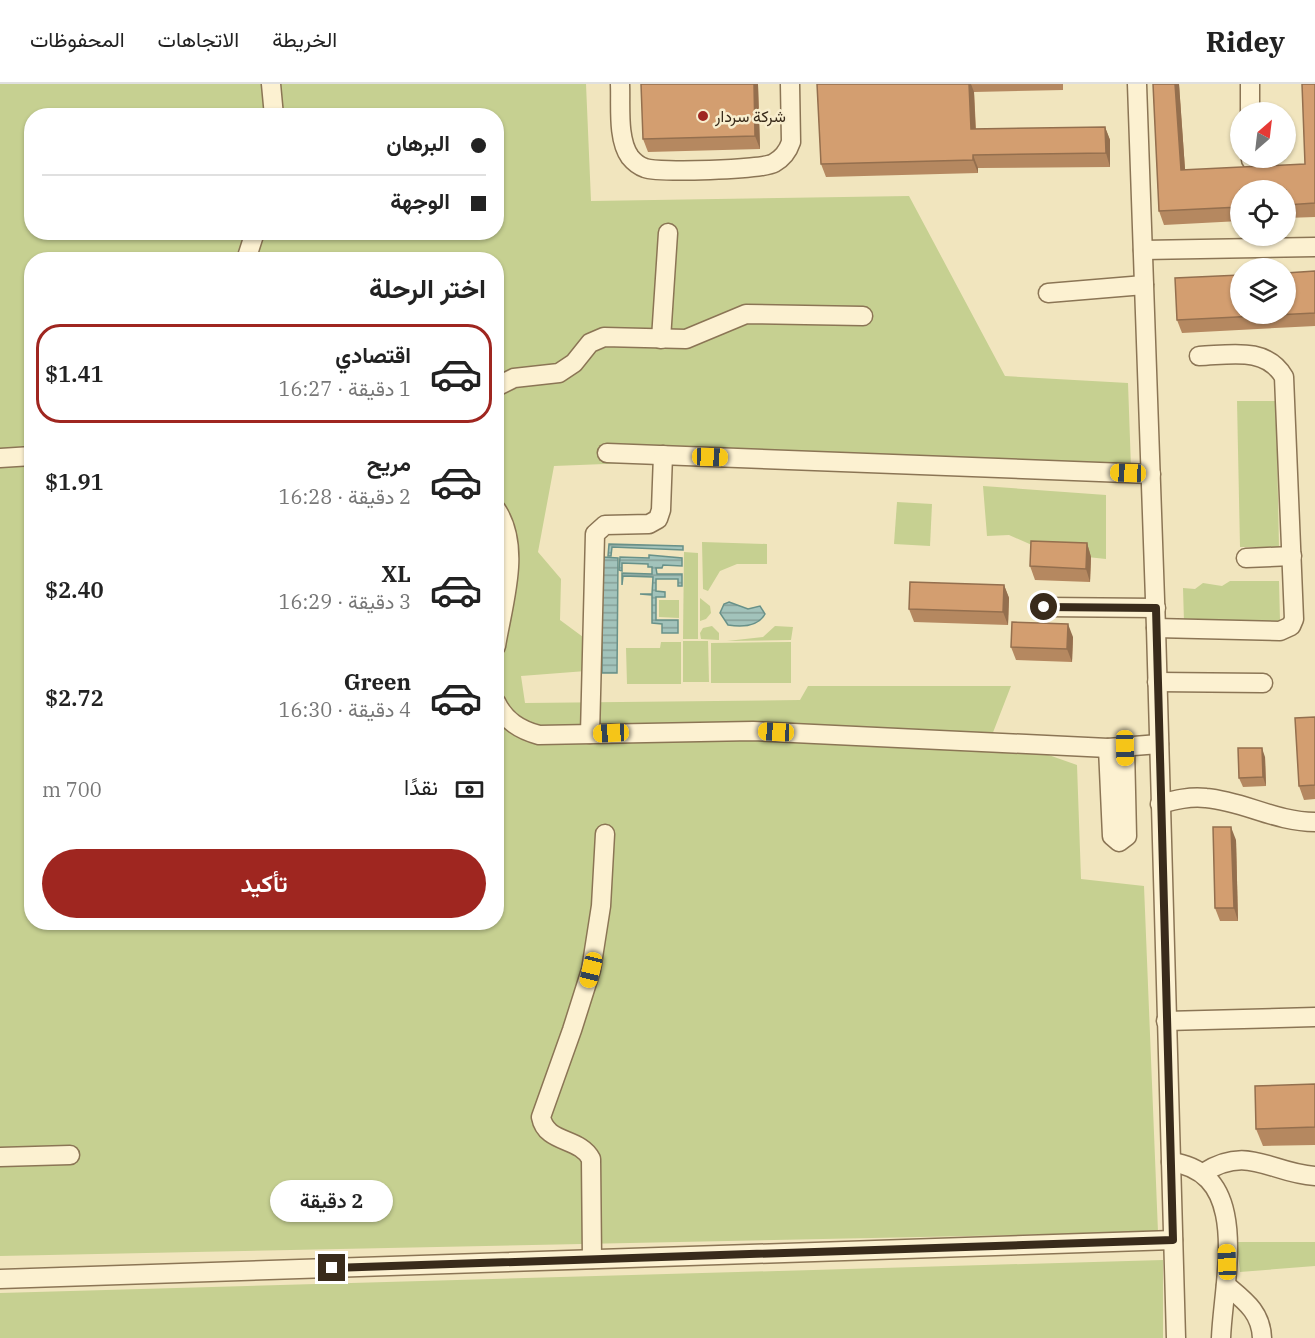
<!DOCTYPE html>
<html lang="ar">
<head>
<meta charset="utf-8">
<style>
  :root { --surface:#fff; --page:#f6f6f6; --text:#222; --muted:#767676; --line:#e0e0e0; --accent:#9f2620 }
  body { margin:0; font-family:"IBM Plex Serif",Vazirmatn,serif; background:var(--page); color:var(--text); direction:rtl; height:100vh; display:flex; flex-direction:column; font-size:22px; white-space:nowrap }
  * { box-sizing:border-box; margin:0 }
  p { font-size:20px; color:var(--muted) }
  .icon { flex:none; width:33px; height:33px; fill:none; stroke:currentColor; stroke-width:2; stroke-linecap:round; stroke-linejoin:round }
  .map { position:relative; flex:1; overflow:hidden; direction:ltr }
  .details { position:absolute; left:24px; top:168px; width:480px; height:678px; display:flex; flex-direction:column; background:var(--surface); border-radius:24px; box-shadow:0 2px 4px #0004; direction:rtl }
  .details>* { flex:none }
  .guide { position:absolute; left:24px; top:24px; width:480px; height:132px; border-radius:24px; box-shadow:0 2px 4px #0004; direction:rtl; display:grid; align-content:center; height:132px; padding:0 18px; background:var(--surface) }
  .needle { width:39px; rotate:28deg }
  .controls { position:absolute; left:1230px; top:18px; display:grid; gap:12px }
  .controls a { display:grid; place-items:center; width:66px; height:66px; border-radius:50%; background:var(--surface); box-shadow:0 2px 4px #0004; font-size:30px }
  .end { position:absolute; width:27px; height:27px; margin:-14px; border:8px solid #392b1b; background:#fff; box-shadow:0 0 0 3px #fff }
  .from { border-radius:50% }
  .bubble { position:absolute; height:42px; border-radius:21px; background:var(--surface); box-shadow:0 2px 4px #0004; font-size:20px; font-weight:600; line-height:42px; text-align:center; direction:rtl }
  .car { position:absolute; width:18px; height:36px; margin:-18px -9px; border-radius:8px; box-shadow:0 0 4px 2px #0007; background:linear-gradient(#f5c518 24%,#345 0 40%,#f5c518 0 76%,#345 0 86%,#f5c518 0) }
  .guide b { display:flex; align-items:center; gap:21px; height:57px; font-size:22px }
  .guide b+b { border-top:2px solid var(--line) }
  .guide i { width:15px; height:15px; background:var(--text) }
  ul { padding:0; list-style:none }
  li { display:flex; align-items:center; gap:18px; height:99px; margin:0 12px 9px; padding:0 6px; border:3px solid transparent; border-radius:24px }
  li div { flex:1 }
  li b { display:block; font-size:22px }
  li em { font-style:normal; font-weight:600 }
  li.on { border-color:var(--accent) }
  li>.icon { width:54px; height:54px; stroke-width:1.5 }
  h2 { padding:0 18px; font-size:27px; line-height:72px }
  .pay { display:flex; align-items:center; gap:15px; height:66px; padding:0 18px; font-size:22px }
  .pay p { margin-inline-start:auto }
  .action { display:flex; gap:12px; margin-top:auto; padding:12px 18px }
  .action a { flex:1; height:69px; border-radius:36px; background:var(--accent); color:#fff; font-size:24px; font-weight:600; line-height:69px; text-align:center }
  header { display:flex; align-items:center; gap:36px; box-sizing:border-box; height:84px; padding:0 30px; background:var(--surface); border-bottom:2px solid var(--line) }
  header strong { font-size:28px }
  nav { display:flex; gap:33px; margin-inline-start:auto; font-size:21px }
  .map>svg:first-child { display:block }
  .green { fill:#c6d091; fill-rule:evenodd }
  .water { fill:url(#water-rules); stroke:#689189; stroke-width:1.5 }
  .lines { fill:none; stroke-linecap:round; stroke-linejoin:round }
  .minor-casing { stroke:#8b7555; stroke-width:21 }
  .minor { stroke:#fcf1d1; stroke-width:18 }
  .wall { fill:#b58860 }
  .shaded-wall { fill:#946f4e }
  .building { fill:#d39e70; stroke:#946f4e; stroke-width:1.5 }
  .route { stroke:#392b1b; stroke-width:8 }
  .poi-dot { fill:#9f2620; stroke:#f8eece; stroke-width:2 }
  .labels { text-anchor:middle; stroke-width:5; stroke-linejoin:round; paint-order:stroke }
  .poi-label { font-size:16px; fill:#392b1b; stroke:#f8eece; text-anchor:start }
</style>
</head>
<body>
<header>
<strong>Ridey</strong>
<nav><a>الخريطة</a><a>الاتجاهات</a><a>المحفوظات</a></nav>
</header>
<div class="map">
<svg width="1315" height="1254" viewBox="0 0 1315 1254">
  <defs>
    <pattern id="water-rules" width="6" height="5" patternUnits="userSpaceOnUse" patternTransform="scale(1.5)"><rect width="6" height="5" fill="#a2c3bb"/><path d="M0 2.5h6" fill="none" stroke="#859f97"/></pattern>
  </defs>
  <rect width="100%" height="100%" fill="#f1e5be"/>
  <g class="green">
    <path d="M0,0H586L591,117L909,112L1005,292L1128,299L1131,384L680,362L655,378L554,382L538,468L561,495L560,536L583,553L586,587L521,592L525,619L800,616L808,602H1011L992,651L1077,681L1081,795L1144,802L1158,1148L0,1172ZM32,32H496V148H32ZM32,176H496V838H32Z"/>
    <polygon points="1237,317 1276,317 1279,463 1240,463"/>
    <polygon points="983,402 1106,411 1106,475 1050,469 1009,451 987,452"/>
    <polygon points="897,418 932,420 930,462 894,460"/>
    <polygon points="702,458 767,460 767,480 737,480 720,487 708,507 703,505"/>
    <polygon points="684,468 698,469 698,555 683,555"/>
    <polygon points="1230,497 1279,497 1280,537 1184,538 1183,504 1195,505 1203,499 1222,502"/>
    <polygon points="700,514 710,522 711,529 706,535 700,537"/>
    <polygon points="659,516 679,516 679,534 659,533"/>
    <polygon points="712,542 719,549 719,556 701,555 700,549 703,544"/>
    <polygon points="775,542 793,543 791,556 727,557 763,553"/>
    <polygon points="683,557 708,557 709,598 683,598"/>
    <polygon points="661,558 681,558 681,600 627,600 626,564 660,564"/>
    <polygon points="791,558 791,599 711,599 711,559"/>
    <polygon points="1237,1158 1315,1158 1315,1182 1240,1188"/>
    <polygon points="1163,1176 1163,1254 0,1254 0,1209"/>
  </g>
  <g class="water">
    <polygon points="609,460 683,462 683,466 612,463 611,472 608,472"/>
    <polygon points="649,471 682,474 682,482 663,481 662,484 656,484 657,490 682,490 682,502 678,502 678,495 656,495 656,507 665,508 665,513 656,513 656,536 678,536 678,549 662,549 662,540 652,539 652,511 640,510 652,510 653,493 623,492 622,501 622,489 652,490 652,483 648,483 648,480 622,479 622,487 619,486 620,473 649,474"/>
    <polygon points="602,473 618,474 617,589 602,589"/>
    <path d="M729,518L748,525L760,522L765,530C758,543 741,543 728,541L720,529L724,520Z"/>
  </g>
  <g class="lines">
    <g class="minor-casing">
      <g id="minor">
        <polyline points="271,0 274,32"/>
        <path d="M620,0C621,21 617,55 630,73C634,78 639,82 645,84C658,89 762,86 774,79C783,74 788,67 791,58L790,0"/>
        <polyline points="1137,0 1156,544 1176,1254"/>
        <polyline points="1250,0 1250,28"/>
        <polyline points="1251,74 1251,76"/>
        <polyline points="1143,166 1315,163"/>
        <polyline points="246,176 255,148"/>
        <polyline points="1048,209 1144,201"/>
        <polyline points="661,255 668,149"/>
        <polyline points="496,303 514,294 559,289 574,279 590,259 604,253 686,255 746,230 863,232"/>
        <polyline points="607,369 1151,390"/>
        <polyline points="0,374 32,372"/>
        <path d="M496,425C522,463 503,519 496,562"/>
        <polyline points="1246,474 1292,472"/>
        <polyline points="1044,523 1156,524"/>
        <path d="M1156,544L1280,547L1291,542L1294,535L1284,293C1266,262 1230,271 1199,272"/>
        <polyline points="1157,598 1263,599"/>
        <path d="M496,618C505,637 520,646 539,651L753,647L1108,664L1159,660"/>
        <polyline points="590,650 595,450 605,441 649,440 658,435 661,426 663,371"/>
        <polyline points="1108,664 1112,752 1119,758 1127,752 1125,664"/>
        <path d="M1160,720C1175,716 1190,712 1206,714C1243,717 1276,738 1315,738"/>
        <polyline points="1166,937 1315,933"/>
        <polyline points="0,1073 70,1071"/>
        <path d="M1171,1078C1253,1089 1223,1197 1221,1254"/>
        <path d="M1203,1089C1248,1060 1270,1089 1315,1092"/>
        <path d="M592,1175L591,1075C580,1053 546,1060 541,1033L572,946L591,886L601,822L605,750"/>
        <polyline points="0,1195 1173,1156"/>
        <path d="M1226,1201C1245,1217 1261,1228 1262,1254"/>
      </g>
    </g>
    <use href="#minor" class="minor"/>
  </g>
  <g class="wall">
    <polygon points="758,0 760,65 648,68 643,55"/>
    <polygon points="817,0 1063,0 1063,6 974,8 976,45 1105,43 1110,56 1110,83 978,84 978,89 826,93 821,80"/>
    <polygon points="1153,0 1179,0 1185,86 1305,80 1315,0 1315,133 1286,134 1286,106 1240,106 1240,137 1164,141 1159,127"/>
    <polygon points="1315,187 1315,242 1182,249 1177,236"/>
    <polygon points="1087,459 1091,473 1090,498 1035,496 1030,482"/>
    <polygon points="1004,501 1009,514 1008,541 914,538 909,525"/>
    <polygon points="1073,553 1072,578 1016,576 1011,563"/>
    <polygon points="1315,633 1315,715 1304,716 1299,702"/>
    <polygon points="1265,673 1266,702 1243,703 1239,694"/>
    <polygon points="1236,756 1238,837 1220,837 1215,824"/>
    <polygon points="1315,1000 1315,1061 1263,1062 1256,1045"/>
  </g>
  <g class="shaded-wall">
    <polygon points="754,0 758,0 760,65 755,52"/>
    <polygon points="969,0 971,0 974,8 976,58 971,45"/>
    <polygon points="1175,0 1179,0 1186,99 1181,86"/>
    <polygon points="1105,43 1110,56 1110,83 1106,69"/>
    <polygon points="973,71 978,84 978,89 973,76"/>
    <polygon points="1087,459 1091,473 1090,498 1086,485"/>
    <polygon points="1004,501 1009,514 1008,541 1003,528"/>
    <polygon points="1068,540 1073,553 1072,578 1067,565"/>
    <polygon points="1262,664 1265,673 1266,702 1263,693"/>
    <polygon points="1231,743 1236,756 1238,837 1234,824"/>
  </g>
  <g class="building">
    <polygon points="641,0 754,0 755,52 643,55"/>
    <polygon points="817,0 969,0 971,45 1105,43 1106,69 973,71 973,76 821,80"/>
    <polygon points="1153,0 1175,0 1181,86 1305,80 1302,0 1315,0 1315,119 1286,121 1286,106 1240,106 1240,123 1159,127"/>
    <polygon points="1315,187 1315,229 1177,236 1175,194 1240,191 1240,230 1286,230 1286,189"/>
    <polygon points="1031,457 1087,459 1086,485 1030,482"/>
    <polygon points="910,498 1004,501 1003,528 909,525"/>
    <polygon points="1012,538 1068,540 1067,565 1011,563"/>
    <polygon points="1315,633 1315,701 1299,702 1295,634"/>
    <polygon points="1238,664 1262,664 1263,693 1239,694"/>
    <polygon points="1213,743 1231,743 1234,824 1215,824"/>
    <polygon points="1315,1000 1315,1043 1256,1045 1255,1002"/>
  </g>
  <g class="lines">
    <polyline class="route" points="332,1184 1173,1156 1156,524 1044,523"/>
  </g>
  <circle class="poi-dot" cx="703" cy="32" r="6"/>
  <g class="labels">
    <g class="poi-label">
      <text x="715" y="38">شركة سردار</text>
    </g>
  </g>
</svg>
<div class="controls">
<a><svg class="needle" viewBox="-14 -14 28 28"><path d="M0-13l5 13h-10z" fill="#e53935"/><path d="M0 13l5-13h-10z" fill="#767676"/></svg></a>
<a><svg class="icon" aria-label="locate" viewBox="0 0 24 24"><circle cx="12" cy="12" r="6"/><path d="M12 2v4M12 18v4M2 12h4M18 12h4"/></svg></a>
<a><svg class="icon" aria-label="layers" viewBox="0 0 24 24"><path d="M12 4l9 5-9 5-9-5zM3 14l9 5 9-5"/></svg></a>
</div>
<i class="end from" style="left:1044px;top:523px"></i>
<i class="end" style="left:332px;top:1184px"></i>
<div class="bubble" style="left:270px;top:1096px;width:123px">2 دقيقة</div>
<i class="car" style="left:710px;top:373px;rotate:92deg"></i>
<i class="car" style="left:1128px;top:389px;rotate:272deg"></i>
<i class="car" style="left:776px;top:648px;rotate:273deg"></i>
<i class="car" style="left:611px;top:649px;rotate:267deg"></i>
<i class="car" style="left:1125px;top:664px;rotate:179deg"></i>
<i class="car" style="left:591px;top:886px;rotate:194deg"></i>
<i class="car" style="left:1227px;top:1178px;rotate:358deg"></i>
<div class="guide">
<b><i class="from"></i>البرهان</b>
<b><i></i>الوجهة</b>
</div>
<section class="details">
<h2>اختر الرحلة</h2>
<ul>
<li class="on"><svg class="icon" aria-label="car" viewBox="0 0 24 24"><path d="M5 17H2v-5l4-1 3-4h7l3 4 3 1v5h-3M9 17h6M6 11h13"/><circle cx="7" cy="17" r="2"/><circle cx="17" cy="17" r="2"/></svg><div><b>اقتصادي</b><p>1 دقيقة · 16:27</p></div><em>$1.41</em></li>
<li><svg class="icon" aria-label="car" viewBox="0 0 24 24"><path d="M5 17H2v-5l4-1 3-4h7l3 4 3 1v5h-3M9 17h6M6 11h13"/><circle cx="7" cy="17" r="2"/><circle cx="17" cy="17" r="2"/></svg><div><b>مريح</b><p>2 دقيقة · 16:28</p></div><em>$1.91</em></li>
<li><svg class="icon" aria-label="car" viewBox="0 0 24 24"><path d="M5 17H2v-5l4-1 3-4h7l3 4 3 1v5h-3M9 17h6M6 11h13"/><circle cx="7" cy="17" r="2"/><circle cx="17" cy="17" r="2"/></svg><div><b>XL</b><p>3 دقيقة · 16:29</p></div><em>$2.40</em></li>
<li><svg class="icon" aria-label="car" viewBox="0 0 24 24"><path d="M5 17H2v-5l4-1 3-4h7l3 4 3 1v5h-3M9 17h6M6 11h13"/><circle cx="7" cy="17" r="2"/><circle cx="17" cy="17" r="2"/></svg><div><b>Green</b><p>4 دقيقة · 16:30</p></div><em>$2.72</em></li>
</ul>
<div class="pay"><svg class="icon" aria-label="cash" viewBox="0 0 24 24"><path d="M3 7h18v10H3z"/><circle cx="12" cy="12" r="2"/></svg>نقدًا<p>700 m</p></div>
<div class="action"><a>تأكيد</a></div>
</section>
</div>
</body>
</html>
